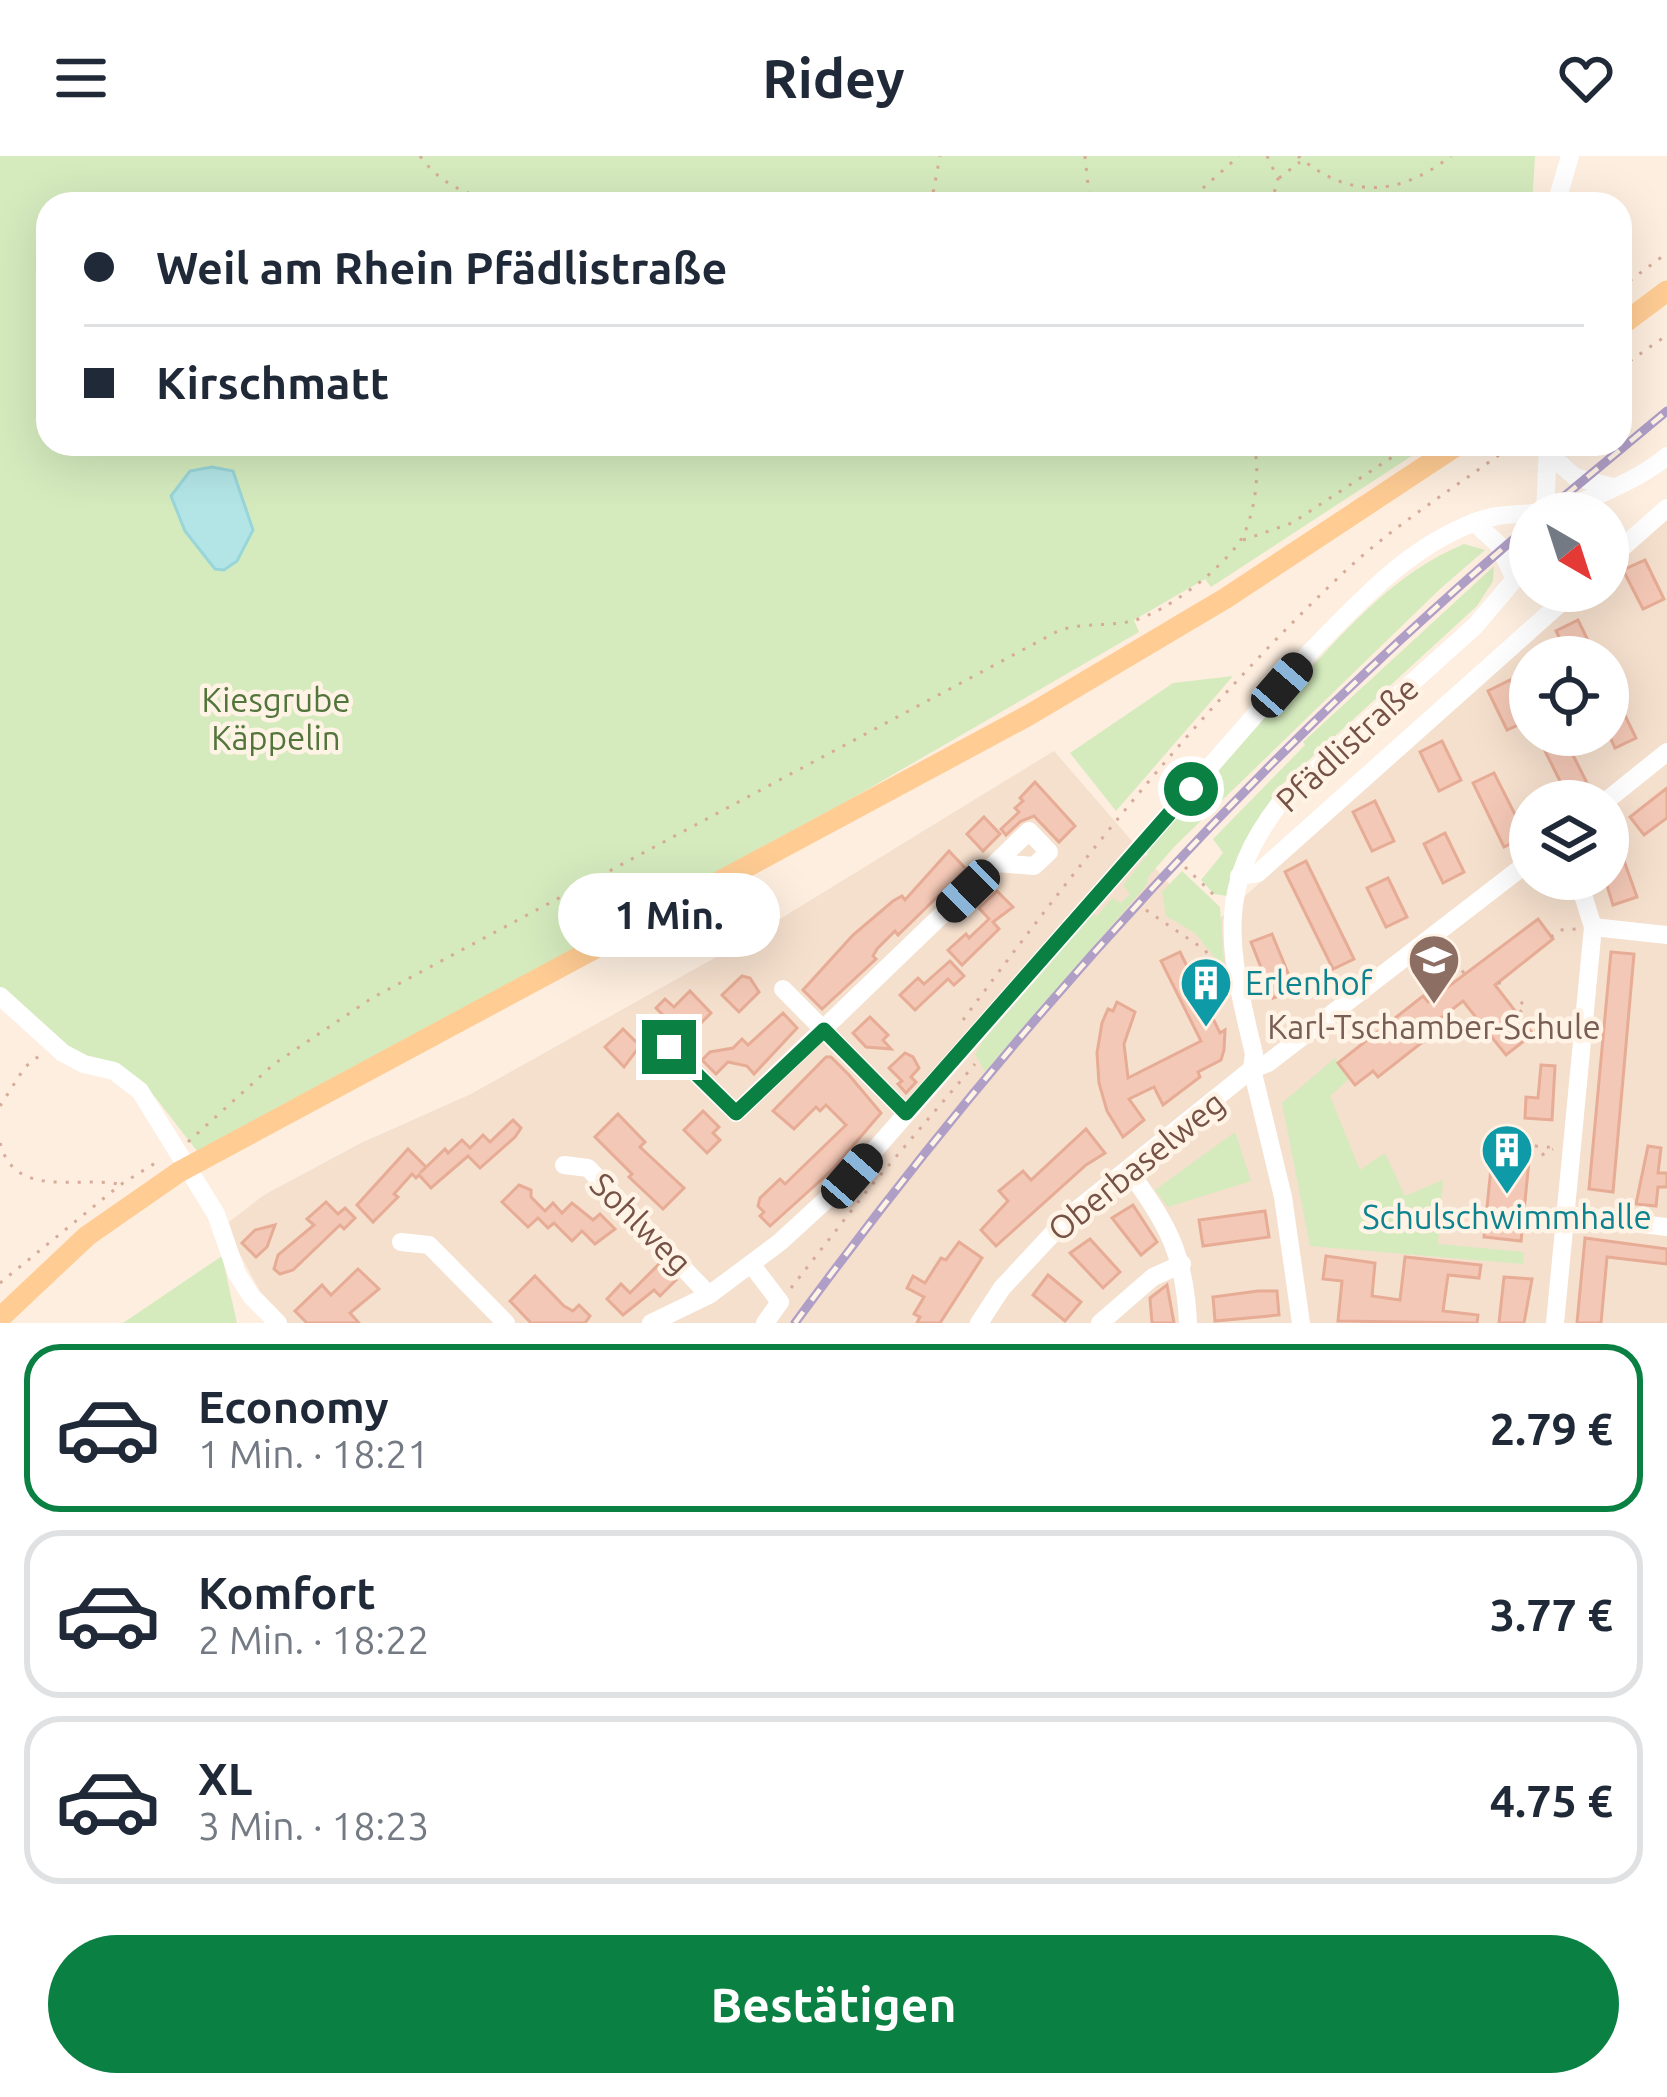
<!DOCTYPE html>
<html lang="de">
<head>
<meta charset="utf-8">
<style>
  :root { --surface:#fff; --page:#f2f2f3; --text:#1f2937; --muted:#747a83; --line:#e0e1e3; --accent:#0b8043 }
  body { margin:0; font-family:Ubuntu,sans-serif; background:var(--page); color:var(--text); height:100vh; display:flex; flex-direction:column; font-size:45px; white-space:nowrap }
  * { box-sizing:border-box; margin:0 }
  p { font-size:39px; color:var(--muted) }
  .icon { flex:none; width:66px; height:66px; fill:none; stroke:currentColor; stroke-width:2; stroke-linecap:round; stroke-linejoin:round }
  .map { position:relative; height:1167px; overflow:hidden }
  .details { display:flex; flex-direction:column; background:var(--surface); flex:1 }
  .details>* { flex:none }
  .guide { position:absolute; left:36px; top:36px; width:1596px; height:264px; border-radius:36px; box-shadow:0 12px 48px #0002; display:grid; align-content:center; height:264px; padding:0 48px; background:var(--surface) }
  .needle { width:78px; rotate:141deg }
  .fabs { position:absolute; left:1509px; top:336px; display:grid; gap:24px }
  .fabs a { display:grid; place-items:center; width:120px; height:120px; border-radius:50%; background:var(--surface); box-shadow:0 12px 48px #0002; font-size:60px }
  .end { position:absolute; width:54px; height:54px; margin:-27px; border:15px solid #0b8043; background:#fff; box-shadow:0 0 0 6px #fff }
  .from { border-radius:50% }
  .bubble { position:absolute; height:84px; border-radius:42px; background:var(--surface); box-shadow:0 12px 48px #0002; font-size:39px; font-weight:700; line-height:84px; text-align:center }
  .car { position:absolute; width:36px; height:72px; margin:-36px -18px; border-radius:15px; box-shadow:0 0 9px 3px #0007; background:linear-gradient(#222 24%,#8ab4d8 0 40%,#222 0 76%,#8ab4d8 0 86%,#222 0) }
  .guide b { display:flex; align-items:center; gap:42px; height:114px; font-size:45px }
  .guide b+b { border-top:3px solid var(--line) }
  .guide i { width:30px; height:30px; background:var(--text) }
  ul { padding:21px 0 0; list-style:none }
  li { display:flex; align-items:center; gap:36px; height:168px; margin:0 24px 18px; padding:0 24px; border:6px solid var(--line); border-radius:36px }
  li div { flex:1 }
  li b { display:block; font-size:45px }
  li em { font-style:normal; font-weight:700 }
  li.current { border-color:var(--accent) }
  li>.icon { width:108px; height:108px; stroke-width:1.5 }
  .cta { display:flex; gap:24px; margin-top:auto; padding:24px 48px }
  .cta a { flex:1; height:138px; border-radius:72px; background:var(--accent); color:#fff; font-size:48px; font-weight:700; line-height:138px; text-align:center }
  header { display:flex; justify-content:space-between; align-items:center; height:156px; padding:0 48px; background:var(--surface); font-size:54px; font-weight:700 }
  .map>svg:first-child { display:block }
  .residential { fill:#f5dfcd; fill-rule:evenodd }
  .green { fill:#d5ebbe }
  .water { fill:#b3e5e7; stroke:#99d6d9; stroke-width:3 }
  .building { fill:#f4c8b6; stroke:#e7ac95; stroke-width:3 }
  .lines { fill:none; stroke-linecap:round; stroke-linejoin:round }
  .path { stroke:#d8ab99; stroke-width:3; stroke-dasharray:3 9; stroke-linecap:butt }
  .minor { stroke:#fff; stroke-width:18 }
  .major { stroke:#ffcc94; stroke-width:21 }
  .rail-casing { stroke:#af9ec6; stroke-width:9 }
  .rail { stroke:#fff3e6; stroke-width:4.5; stroke-dasharray:14; stroke-linecap:butt }
  .route { stroke:#0b8043; stroke-width:15 }
  .labels { text-anchor:middle; stroke-width:9; stroke-linejoin:round; paint-order:stroke }
  .park-label { font-size:33px; fill:#52753b; stroke:#fff3e6 }
  .street-label { font-size:33px; fill:#755146; stroke:#fff3e6 }
  .culture-label { font-size:33px; fill:#0d838f; stroke:#fff3e6; text-anchor:start }
  .education-label { font-size:33px; fill:#785e54; stroke:#fff3e6 }
</style>
</head>
<body>
<header><svg class="icon" aria-label="menu" viewBox="0 0 24 24"><path d="M4 6h16M4 12h16M4 18h16"/></svg>Ridey<svg class="icon" aria-label="heart" viewBox="0 0 24 24"><path d="M12 20l-8-8c-3-5 5-10 8-4 3-6 11-1 8 4z"/></svg></header>
<div class="map">
<svg width="1667" height="1167" viewBox="0 0 1667 1167">
  <rect width="100%" height="100%" fill="#fdeedf"/>
  <path class="residential" d="M1667,364V1167H267L278,1154L260,1135L237,1093L229,1066L264,1039L361,987L471,938L736,790L1054,595L1208,773L1587,435H1608V417ZM1530,501H1608V579H1530ZM1530,645H1608V723H1530Z"/>
  <g class="green">
    <polygon points="0,0 1535,0 1532,48 48,48 48,288 1430,288 1211,431 1205,423 1134,464 1139,476 844,647 197,995 155,941 148,946 84,908 0,840"/>
    <path d="M1464,388L1485,394L1440,433L1175,690L1148,721L1146,730L985,916L975,898L982,886L1093,758L1097,760L1112,742L1121,747L1130,738L1123,729L1148,698L1145,694C1197,636 1248,578 1301,522C1352,468 1395,417 1464,388Z"/>
    <polygon points="1494,410 1493,425 1477,450 1275,635 1279,639 1244,686 1227,740 1214,738 1201,724 1223,697 1213,683 1305,589 1303,586"/>
    <polygon points="1233,520 1116,655 1070,597 1173,527"/>
    <polygon points="1182,715 1220,751 1224,813 1195,777 1166,760 1162,736"/>
    <polygon points="1335,902 1350,922 1330,940 1360,1014 1385,997 1405,1040 1443,1024 1438,1088 1524,1096 1523,1108 1310,1090 1282,947"/>
    <polygon points="1235,976 1251,1025 1168,1051 1155,1034"/>
    <polygon points="222,1100 237,1167 123,1167"/>
  </g>
  <polygon class="water" points="212,311 233,315 253,374 237,405 224,414 215,413 185,375 171,340 190,315"/>
  <g class="building">
    <polygon points="1645,404 1664,443 1643,453 1623,414"/>
    <polygon points="1578,464 1596,501 1569,501 1556,475"/>
    <polygon points="1510,524 1529,564 1507,574 1488,535"/>
    <polygon points="1617,543 1636,582 1615,592 1608,577 1608,547"/>
    <polygon points="1537,579 1563,579 1589,631 1568,641"/>
    <polygon points="1442,585 1461,624 1439,635 1420,596"/>
    <polygon points="1494,617 1526,680 1504,691 1473,627"/>
    <polygon points="1035,626 1075,670 1059,686 1034,660 1021,665 1006,679 1001,673 1019,656 1015,652 1023,645 1020,642"/>
    <polygon points="1667,632 1667,662 1644,679 1630,661"/>
    <polygon points="1375,645 1394,685 1372,695 1353,656"/>
    <polygon points="1608,660 1637,741 1613,749 1605,723 1608,723"/>
    <polygon points="984,661 1000,678 983,695 967,678"/>
    <polygon points="1445,677 1464,716 1443,727 1424,688"/>
    <polygon points="949,695 966,713 898,779 895,775 877,793 873,800 876,803 822,853 803,834 853,779 893,745 902,740 905,744"/>
    <polygon points="1306,705 1354,803 1333,813 1285,716"/>
    <polygon points="1388,722 1407,761 1386,771 1367,732"/>
    <polygon points="997,735 1013,751 993,766 999,773 962,809 948,794 966,778 969,782 989,763 979,752"/>
    <polygon points="1538,763 1553,783 1495,829 1533,878 1506,899 1463,845 1424,875 1429,881 1378,921 1373,915 1355,929 1338,907 1423,840 1428,846"/>
    <polygon points="1272,778 1295,834 1273,842 1251,786"/>
    <polygon points="1180,796 1220,877 1225,874 1224,894 1221,904 1198,916 1200,921 1163,949 1154,931 1129,943 1144,964 1123,981 1107,955 1099,927 1097,897 1102,867 1108,853 1113,855 1117,846 1135,856 1124,888 1128,922 1201,885 1161,805"/>
    <polygon points="1611,796 1634,798 1613,1036 1589,1033"/>
    <polygon points="950,805 964,820 954,829 948,823 915,854 900,839 918,822 924,828"/>
    <polygon points="742,820 750,822 759,836 739,856 722,839"/>
    <polygon points="690,835 711,857 695,873 686,864 677,873 656,852 665,843 674,851"/>
    <polygon points="783,857 797,872 754,918 747,910 728,906 716,918 702,904 710,896 733,892 742,883 748,889"/>
    <polygon points="870,861 888,879 883,884 891,893 866,891 853,877"/>
    <polygon points="623,873 640,890 624,911 605,891"/>
    <polygon points="905,897 913,901 919,912 911,921 916,926 906,937 898,928 902,925 889,912"/>
    <polygon points="826,901 831,901 849,919 881,957 832,1014 770,1070 760,1060 764,1056 758,1050 760,1042 780,1023 785,1028 846,969 826,949 820,955 816,951 794,973 773,955"/>
    <polygon points="1541,909 1555,910 1552,964 1525,962 1526,941 1538,942"/>
    <polygon points="703,955 719,971 713,977 720,984 707,997 684,974"/>
    <polygon points="618,958 645,986 640,991 684,1032 663,1053 629,1021 632,1018 595,981"/>
    <polygon points="513,964 521,972 515,981 480,1012 468,1000 431,1032 419,1019 416,1022 412,1018 394,1038 398,1041 373,1066 357,1049 408,993 426,1011 420,1017 445,993 448,997 462,984 470,992 483,979 490,986"/>
    <polygon points="1086,973 1105,997 1086,1009 996,1090 981,1074 1008,1045 999,1035 1023,1015 1031,1024"/>
    <polygon points="1648,990 1661,992 1658,1017 1667,1017 1667,1031 1658,1031 1656,1050 1636,1048"/>
    <polygon points="1493,992 1530,995 1521,1085 1484,1081"/>
    <polygon points="519,1029 531,1034 531,1041 545,1055 553,1047 562,1057 572,1047 593,1064 600,1058 615,1073 595,1088 582,1075 572,1085 554,1067 548,1072 538,1062 528,1071 502,1046"/>
    <polygon points="326,1046 338,1058 345,1052 355,1062 344,1073 340,1069 293,1114 280,1118 274,1113 278,1099 314,1069 307,1063"/>
    <polygon points="1133,1049 1157,1086 1141,1099 1112,1062"/>
    <polygon points="1265,1055 1269,1081 1203,1090 1199,1064"/>
    <polygon points="275,1069 267,1091 256,1101 242,1087 255,1074"/>
    <polygon points="1585,1082 1667,1093 1667,1108 1607,1101 1601,1167 1577,1167"/>
    <polygon points="1090,1083 1120,1116 1103,1132 1070,1097"/>
    <polygon points="959,1086 982,1102 940,1167 917,1167 920,1161 914,1158 924,1141 907,1132 913,1120 925,1127 941,1102 946,1104"/>
    <polygon points="1326,1100 1375,1107 1372,1140 1400,1144 1405,1101 1481,1109 1479,1122 1448,1119 1443,1155 1478,1159 1477,1167 1338,1165 1342,1125 1323,1123"/>
    <polygon points="660,1107 676,1124 660,1140 654,1134 623,1159 607,1143 621,1128 630,1137"/>
    <polygon points="358,1113 379,1133 350,1157 359,1167 307,1167 295,1155 322,1129 331,1139"/>
    <polygon points="1048,1119 1081,1146 1065,1165 1033,1139"/>
    <polygon points="535,1120 564,1150 573,1155 579,1149 590,1160 585,1167 531,1167 510,1145"/>
    <polygon points="1504,1121 1532,1123 1524,1167 1499,1167"/>
    <polygon points="1167,1129 1174,1167 1152,1167 1150,1142"/>
    <polygon points="1258,1135 1277,1135 1279,1159 1215,1165 1213,1141"/>
  </g>
  <g class="lines">
    <g class="path">
      <path d="M420,0C445,35 481,44 522,48"/>
      <polyline points="1085,0 1090,48"/>
      <polyline points="1267,0 1278,23 1271,48"/>
      <path d="M1298,0C1349,43 1398,41 1451,0"/>
      <polyline points="1279,22 1300,6"/>
      <polyline points="931,48 940,0"/>
      <polyline points="1185,48 1239,0"/>
      <polyline points="1620,132 1667,97"/>
      <polyline points="1620,212 1667,179"/>
      <polyline points="1243,384 1292,367 1412,288"/>
      <polyline points="1185,711 1216,741"/>
      <polyline points="1146,754 1205,794 1219,815"/>
      <polyline points="1551,781 1560,774 1576,773"/>
      <polyline points="1447,796 1464,817"/>
      <polyline points="1431,804 1457,785"/>
      <polyline points="1498,827 1508,827"/>
      <polyline points="1523,846 1517,851 1539,878"/>
      <polyline points="1447,858 1460,875"/>
      <path d="M963,864C1078,708 1199,554 1340,420C1392,370 1456,331 1514,288"/>
      <polyline points="0,950 25,911 39,900"/>
      <path d="M188,986L274,908L372,842L1058,475C1082,466 1107,471 1132,465C1167,456 1217,416 1238,388C1254,367 1262,312 1253,288"/>
      <path d="M0,987C15,1043 75,1020 118,1028"/>
      <polyline points="1511,988 1557,992"/>
      <polyline points="1481,995 1492,996"/>
      <polyline points="1530,999 1540,1000 1553,993"/>
      <polyline points="0,1127 120,1029 160,1004"/>
      <polyline points="791,1132 866,1036 975,908"/>
    </g>
    <g class="minor">
      <polyline points="1556,48 1570,0"/>
      <polyline points="1550,299 1575,321 1612,331"/>
      <polyline points="1545,357 1548,290"/>
      <polyline points="1474,366 1498,388 1515,423"/>
      <polyline points="1608,404 1667,352"/>
      <polyline points="1606,645 1667,596"/>
      <polyline points="1239,720 1258,717 1574,435"/>
      <polyline points="1593,771 1667,779"/>
      <polyline points="783,833 906,957"/>
      <polyline points="0,840 63,897 84,908 114,915 140,935 216,1058 237,1118 252,1141 278,1167"/>
      <polyline points="669,891 736,957 1029,675 1049,696 1034,710 996,707"/>
      <polyline points="564,1009 588,1012 709,1139"/>
      <path d="M1128,1014C1168,1067 1185,1100 1188,1167"/>
      <polyline points="1567,1059 1667,1071"/>
      <polyline points="401,1086 429,1089 506,1167"/>
      <polyline points="751,1108 780,1146 765,1167"/>
      <path d="M651,1167L709,1139L780,1086L852,1020L1312,494C1362,443 1409,390 1478,365C1499,357 1520,359 1542,356C1579,350 1639,324 1667,300"/>
      <polyline points="979,1167 1002,1132 1068,1061 1252,913 1268,907 1530,705"/>
      <polyline points="1100,1167 1153,1121 1182,1108"/>
      <path d="M1301,1167L1283,1041L1252,913L1254,898C1229,793 1212,732 1284,642L1475,470L1515,423L1530,394"/>
      <polyline points="1555,1167 1593,771 1578,723"/>
    </g>
    <g class="major">
      <polyline points="1620,170 1667,135"/>
      <polyline points="0,1162 87,1080 179,1016 1029,559 1226,442 1459,288"/>
    </g>
    <g class="rail-casing">
      <g id="rail">
        <polyline points="1544,357 1667,255"/>
        <path d="M795,1167C1009,875 1254,604 1530,369"/>
      </g>
    </g>
    <use href="#rail" class="rail"/>
  </g>
  <g class="lines">
    <polyline class="route" points="669,891 736,957 824,874 906,957 1191,633"/>
  </g>
  <defs>
    <g id="school-pin" transform="scale(2.7)"><path d="M0 17L-7.5 6A9.5 9.5 0 1 1 7.5 6Z" fill="#8d6e63" stroke="#fff3e6"/><path d="M0-5L7-2L0 1L-7-2ZM-4 1L0 2.5L4 1V4Q0 6-4 4Z" fill="#fff"/></g>
    <g id="building-pin" transform="scale(2.7)"><path d="M0 17L-7.5 6A9.5 9.5 0 1 1 7.5 6Z" fill="#0f9aa8" stroke="#fff3e6"/><path d="M-4-6H4V6H1V3H-1V6H-4ZM-2.5-4.3h1.7v1.8h-1.7ZM.8-4.3h1.7v1.8H.8ZM-2.5-1h1.7V.8h-1.7ZM.8-1h1.7V.8H.8Z" fill="#fff"/></g>
  </defs>
  <g fill-rule="evenodd">
    <use href="#school-pin" x="1434" y="804"/>
    <use href="#building-pin" x="1206" y="827"/>
    <use href="#building-pin" x="1507" y="994"/>
  </g>
  <g class="labels">
    <g class="park-label">
      <text x="276" y="556">Kiesgrube<tspan x="276" dy="38">Käppelin</tspan></text>
    </g>
    <g class="street-label">
      <text transform="translate(1347 588) rotate(-43)" y="12">Pfädlistraße</text>
      <text transform="translate(1136 1010) rotate(-39)" y="12">Oberbaselweg</text>
      <text transform="translate(641 1067) rotate(45)" y="12">Sohlweg</text>
    </g>
    <g class="culture-label">
      <text x="1245" y="839">Erlenhof</text>
      <text x="1507" y="1073" text-anchor="middle">Schulschwimmhalle</text>
    </g>
    <g class="education-label">
      <text x="1434" y="883">Karl-Tschamber-Schule</text>
    </g>
  </g>
</svg>
<div class="fabs">
<a><svg class="needle" viewBox="-14 -14 28 28"><path d="M0-13l5 13h-10z" fill="#e53935"/><path d="M0 13l5-13h-10z" fill="#747a83"/></svg></a>
<a><svg class="icon" aria-label="locate" viewBox="0 0 24 24"><circle cx="12" cy="12" r="6"/><path d="M12 2v4M12 18v4M2 12h4M18 12h4"/></svg></a>
<a><svg class="icon" aria-label="layers" viewBox="0 0 24 24"><path d="M12 4l9 5-9 5-9-5zM3 14l9 5 9-5"/></svg></a>
</div>
<i class="end from" style="left:1191px;top:633px"></i>
<i class="end" style="left:669px;top:891px"></i>
<div class="bubble" style="left:558px;top:717px;width:222px">1 Min.</div>
<i class="car" style="left:1282px;top:529px;rotate:41deg"></i>
<i class="car" style="left:968px;top:735px;rotate:226deg"></i>
<i class="car" style="left:852px;top:1020px;rotate:41deg"></i>
<div class="guide">
<b><i class="from"></i>Weil am Rhein Pfädlistraße</b>
<b><i></i>Kirschmatt</b>
</div>
</div>
<section class="details">
<ul>
<li class="current"><svg class="icon" aria-label="car" viewBox="0 0 24 24"><path d="M5 17H2v-5l4-1 3-4h7l3 4 3 1v5h-3M9 17h6M6 11h13"/><circle cx="7" cy="17" r="2"/><circle cx="17" cy="17" r="2"/></svg><div><b>Economy</b><p>1 Min. · 18:21</p></div><em>2.79 €</em></li>
<li><svg class="icon" aria-label="car" viewBox="0 0 24 24"><path d="M5 17H2v-5l4-1 3-4h7l3 4 3 1v5h-3M9 17h6M6 11h13"/><circle cx="7" cy="17" r="2"/><circle cx="17" cy="17" r="2"/></svg><div><b>Komfort</b><p>2 Min. · 18:22</p></div><em>3.77 €</em></li>
<li><svg class="icon" aria-label="car" viewBox="0 0 24 24"><path d="M5 17H2v-5l4-1 3-4h7l3 4 3 1v5h-3M9 17h6M6 11h13"/><circle cx="7" cy="17" r="2"/><circle cx="17" cy="17" r="2"/></svg><div><b>XL</b><p>3 Min. · 18:23</p></div><em>4.75 €</em></li>
</ul>
<div class="cta"><a>Bestätigen</a></div>
</section>
</body>
</html>
